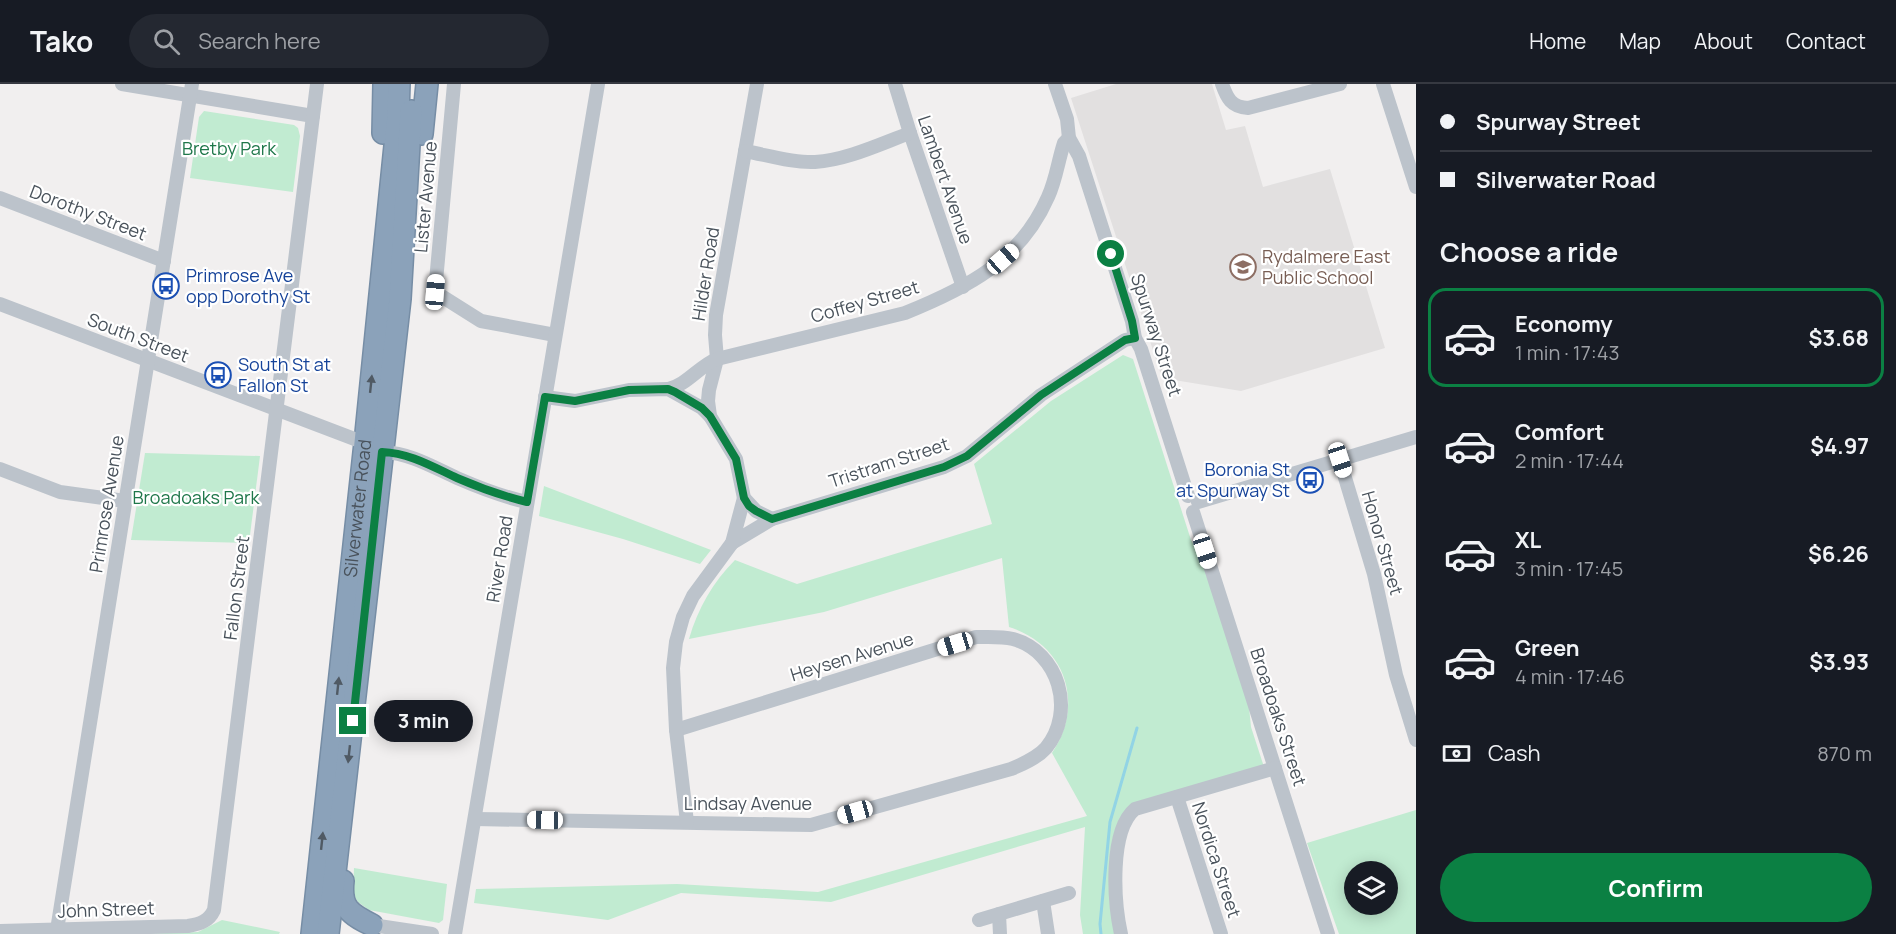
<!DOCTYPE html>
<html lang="en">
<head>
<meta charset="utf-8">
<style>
  :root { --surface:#171b24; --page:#242831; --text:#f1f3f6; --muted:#9ea1a6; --line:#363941; --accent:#0b8043 }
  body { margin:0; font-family:Manrope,sans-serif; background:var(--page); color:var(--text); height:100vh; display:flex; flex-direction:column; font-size:22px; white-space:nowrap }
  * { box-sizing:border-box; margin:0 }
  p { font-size:20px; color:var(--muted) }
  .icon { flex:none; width:33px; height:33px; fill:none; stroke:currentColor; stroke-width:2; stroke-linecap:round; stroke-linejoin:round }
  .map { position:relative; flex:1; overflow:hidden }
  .details { display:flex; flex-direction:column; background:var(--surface); width:480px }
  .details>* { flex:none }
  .top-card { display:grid; align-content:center; height:132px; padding:0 24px; background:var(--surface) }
  .tools { position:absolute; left:1344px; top:777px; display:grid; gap:12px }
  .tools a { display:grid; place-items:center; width:54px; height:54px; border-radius:50%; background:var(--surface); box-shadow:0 3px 15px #0003; font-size:30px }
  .end { position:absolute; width:27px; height:27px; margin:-14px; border:8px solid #0b8043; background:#fff; box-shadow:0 0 0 3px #fff }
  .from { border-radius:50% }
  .bubble { position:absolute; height:42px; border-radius:21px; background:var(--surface); box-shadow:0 3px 15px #0003; font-size:20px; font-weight:700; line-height:42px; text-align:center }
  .car { position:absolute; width:18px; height:36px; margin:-18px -9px; border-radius:8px; box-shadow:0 0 4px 2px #0007; background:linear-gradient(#fff 24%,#345 0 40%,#fff 0 76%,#345 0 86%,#fff 0) }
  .top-card b { display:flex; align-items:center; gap:21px; height:57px; font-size:22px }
  .top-card b+b { border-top:2px solid var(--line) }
  .top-card i { width:15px; height:15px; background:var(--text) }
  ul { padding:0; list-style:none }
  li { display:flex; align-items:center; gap:18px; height:99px; margin:0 12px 9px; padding:0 12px; border:3px solid transparent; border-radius:18px }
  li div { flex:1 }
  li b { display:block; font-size:22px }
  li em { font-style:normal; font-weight:700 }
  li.current { border-color:var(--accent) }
  li>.icon { width:54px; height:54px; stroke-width:1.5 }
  h2 { padding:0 24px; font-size:27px; line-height:72px }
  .pay { display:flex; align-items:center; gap:15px; height:66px; padding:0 24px; font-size:22px }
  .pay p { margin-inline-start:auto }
  .cta { display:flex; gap:12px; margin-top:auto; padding:12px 24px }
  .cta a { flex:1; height:69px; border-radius:36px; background:var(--accent); color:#fff; font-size:24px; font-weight:700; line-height:69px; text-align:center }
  header { display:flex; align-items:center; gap:36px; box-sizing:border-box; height:84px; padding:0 30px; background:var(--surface); border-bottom:2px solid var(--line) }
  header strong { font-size:28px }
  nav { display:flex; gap:33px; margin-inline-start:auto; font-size:21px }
  .search { width:420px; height:54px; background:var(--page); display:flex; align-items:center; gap:15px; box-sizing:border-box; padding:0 21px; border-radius:33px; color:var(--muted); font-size:22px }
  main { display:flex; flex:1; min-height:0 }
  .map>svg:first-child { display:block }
  .education { fill:#e2e0e0 }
  .green { fill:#c1ebd1; fill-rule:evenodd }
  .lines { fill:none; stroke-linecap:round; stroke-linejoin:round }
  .stream { stroke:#92d4e5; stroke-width:3 }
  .highway-casing { stroke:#768da5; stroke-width:24 }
  .minor { stroke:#bcc3cb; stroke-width:14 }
  .highway { stroke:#8ba2ba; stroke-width:21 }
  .oneway { fill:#505a64 }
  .route { stroke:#0b8043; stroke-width:8 }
  .labels { text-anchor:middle; stroke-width:4.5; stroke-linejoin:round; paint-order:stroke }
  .park-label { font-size:18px; fill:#1f774a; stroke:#fff }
  .street-label { font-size:18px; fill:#49525b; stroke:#fff }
  .education-label { font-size:18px; fill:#785e54; stroke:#fff; text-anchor:start }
  .transit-label { font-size:18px; fill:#164399; stroke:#fff; text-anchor:start }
</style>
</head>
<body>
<header>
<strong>Tako</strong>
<div class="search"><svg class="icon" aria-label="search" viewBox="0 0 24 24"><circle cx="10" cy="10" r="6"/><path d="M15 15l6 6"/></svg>Search here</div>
<nav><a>Home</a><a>Map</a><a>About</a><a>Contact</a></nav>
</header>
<main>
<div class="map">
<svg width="1416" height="850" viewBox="0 0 1416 850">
  <rect width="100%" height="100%" fill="#f1efef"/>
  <polygon class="education" points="1116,0 1212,0 1226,46 1245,42 1263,103 1330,85 1385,264 1241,307 1162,294 1071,14"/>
  <g class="green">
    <polygon points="204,27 294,41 298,44 300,52 293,108 190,94 199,33"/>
    <path d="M1123,271L1133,275L1191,456L1202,475L1249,623L1251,643L1264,683L1127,725L1116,850H1083L1080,831L1085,743L831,818L681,809L608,836L474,819L476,805L677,800L818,808L1087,732L1052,669C1085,620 1066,561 1009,543L1002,474L824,528L689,555C698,524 713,498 735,476L797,500L992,440L974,380L1051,317Z"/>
    <polygon points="145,369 260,372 249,459 131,456"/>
    <polygon points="544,402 711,466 700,480 623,455 539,432"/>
    <path d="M1416,726V850H1339L1307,759ZM1354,788H1388V820H1354Z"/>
    <polygon points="354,784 447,800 443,836 439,839 369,826 358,818 353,810"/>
    <polygon points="222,836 280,848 279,850 138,850 198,848"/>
  </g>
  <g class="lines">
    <polyline class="stream" points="1101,850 1100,840 1110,738 1137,644"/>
    <g class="highway-casing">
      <g id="highway">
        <polyline points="383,49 384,0"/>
        <polyline points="422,50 427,0"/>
        <path d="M343,797C340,824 350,830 372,841"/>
        <path id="s1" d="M312,850L365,359L398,32L399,0"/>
        <polyline points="328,850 400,215 411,27"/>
      </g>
    </g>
    <g class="minor">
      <polyline points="122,0 313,32"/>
      <polyline points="454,0 435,208 481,237 555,251"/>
      <polyline points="757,0 716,231 715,251 717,275 709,306 708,317 710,332 736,375 744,414 756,427 772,435"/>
      <polyline points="895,0 910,49 963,203"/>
      <polyline points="1055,0 1067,35 1069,54 1079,72 1132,237 1135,254 1141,265 1188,412"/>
      <path d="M1222,0C1227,14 1231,23 1248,24L1340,0"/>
      <polyline points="1383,0 1416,103"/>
      <path d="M745,67C767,71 792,79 815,78C847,76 880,60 910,49"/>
      <polyline points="0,114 164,177"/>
      <polyline points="0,220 365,359"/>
      <path d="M668,305C687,301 699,282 717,275L905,229C967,204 1020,177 1048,113C1056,96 1058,77 1064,59L1069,54"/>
      <polyline points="545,313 575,317 629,306 668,305 702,324 710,332"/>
      <path d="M383,368C410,369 433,383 457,394C480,404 503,413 527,418"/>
      <polyline points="1340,377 1374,490 1396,591 1416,656"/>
      <polyline points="0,385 60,408 125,417"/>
      <polyline points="1198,418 1416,353"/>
      <polyline points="1193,428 1328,850"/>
      <polyline points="732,459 772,435 944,383 967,372 1041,311 1125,256 1135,254"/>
      <polyline points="1177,713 1221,850"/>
      <path d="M475,735L811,741L1011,685C1023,680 1037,674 1046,664C1076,627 1059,568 1013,555C1001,552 989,553 976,553L676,646"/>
      <polyline points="687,738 676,646 673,584 676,558 683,533 693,512 732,459 744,414"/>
      <polyline points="1043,817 1048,850"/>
      <polyline points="999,830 1000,850"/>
      <polyline points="979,836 1069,809"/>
      <polyline points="372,841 432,850"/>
      <polyline points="57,846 192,0"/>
      <path d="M0,847L188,842C200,840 209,837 214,826L317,0"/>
      <polyline points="455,850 598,0"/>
      <path d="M1121,850C1114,818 1109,747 1135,725L1275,684"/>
    </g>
    <use href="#highway" class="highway"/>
  </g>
  <defs><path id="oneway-solid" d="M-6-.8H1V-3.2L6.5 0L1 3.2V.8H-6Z" transform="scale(1.5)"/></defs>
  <g class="oneway">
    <use href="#oneway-solid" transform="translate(371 300) rotate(-84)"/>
    <use href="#oneway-solid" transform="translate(338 602) rotate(-84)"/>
    <use href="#oneway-solid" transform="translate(349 670) rotate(96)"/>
    <use href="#oneway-solid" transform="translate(322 757) rotate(-84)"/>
  </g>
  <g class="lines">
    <path class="route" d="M353,637L382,368C410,369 433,383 457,394C480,404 503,412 527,418L545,313L575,317L629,306L668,305L675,308L702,324L710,332L736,375L744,414L749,422L756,427L772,435L944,383L967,372L1041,311L1125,256L1135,254L1132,237L1111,170"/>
  </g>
  <defs>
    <g id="school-ring" transform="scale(1.35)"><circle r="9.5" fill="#fff" stroke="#8d6e63" stroke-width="1.5"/><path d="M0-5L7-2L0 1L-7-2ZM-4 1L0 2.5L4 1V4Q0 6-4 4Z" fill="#8d6e63"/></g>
    <g id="bus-ring" transform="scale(1.35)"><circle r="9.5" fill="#fff" stroke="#1a4fb4" stroke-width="1.5"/><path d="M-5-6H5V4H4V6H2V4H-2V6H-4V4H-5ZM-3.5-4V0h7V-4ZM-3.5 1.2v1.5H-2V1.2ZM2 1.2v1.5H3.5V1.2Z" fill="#1a4fb4"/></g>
  </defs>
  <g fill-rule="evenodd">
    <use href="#school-ring" x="1243" y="183"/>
    <use href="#bus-ring" x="166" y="202"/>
    <use href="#bus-ring" x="218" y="291"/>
    <use href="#bus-ring" x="1310" y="396"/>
  </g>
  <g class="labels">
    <g class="park-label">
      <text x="229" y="71">Bretby Park</text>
      <text x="196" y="420">Broadoaks Park</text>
    </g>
    <g class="street-label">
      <text transform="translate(945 96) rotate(71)" y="6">Lambert Avenue</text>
      <text transform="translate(426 113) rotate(-85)" y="6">Lister Avenue</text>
      <text transform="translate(88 129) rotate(21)" y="6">Dorothy Street</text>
      <text transform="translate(706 190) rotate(-81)" y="6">Hilder Road</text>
      <text transform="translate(865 218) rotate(-16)" y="6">Coffey Street</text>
      <text transform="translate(1156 251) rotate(72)" y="6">Spurway Street</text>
      <text transform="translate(138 254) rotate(21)" y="6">South Street</text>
      <text transform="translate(889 379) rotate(-18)" y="6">Tristram Street</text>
      <text transform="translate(107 420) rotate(-81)" y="6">Primrose Avenue</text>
      <text dy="6" stroke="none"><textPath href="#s1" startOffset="428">Silverwater Road</textPath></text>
      <text transform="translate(1382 459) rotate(74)" y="6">Honor Street</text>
      <text transform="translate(500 475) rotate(-81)" y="6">River Road</text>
      <text transform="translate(237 504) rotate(-83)" y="6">Fallon Street</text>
      <text transform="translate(852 573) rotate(-17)" y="6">Heysen Avenue</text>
      <text transform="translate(1278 633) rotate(72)" y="6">Broadoaks Street</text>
      <text x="748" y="726">Lindsay Avenue</text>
      <text transform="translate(1216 776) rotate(72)" y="6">Nordica Street</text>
      <text transform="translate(106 826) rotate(-2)" y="6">John Street</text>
    </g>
    <g class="education-label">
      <text x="1262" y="179">Rydalmere East<tspan x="1262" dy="21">Public School</tspan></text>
    </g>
    <g class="transit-label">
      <text x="186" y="198">Primrose Ave<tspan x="186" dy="21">opp Dorothy St</tspan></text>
      <text x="238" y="287">South St at<tspan x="238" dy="21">Fallon St</tspan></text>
      <text x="1290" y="392" text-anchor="end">Boronia St<tspan x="1290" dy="21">at Spurway St</tspan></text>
    </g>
  </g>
</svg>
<div class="tools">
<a><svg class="icon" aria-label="layers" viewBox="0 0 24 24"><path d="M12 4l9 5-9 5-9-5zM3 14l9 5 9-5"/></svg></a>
</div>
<i class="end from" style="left:1111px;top:170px"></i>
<i class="end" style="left:353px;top:637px"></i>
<div class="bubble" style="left:374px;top:616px;width:99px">3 min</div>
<i class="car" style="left:1003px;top:175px;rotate:49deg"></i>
<i class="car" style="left:435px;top:208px;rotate:5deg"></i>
<i class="car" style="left:1340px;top:376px;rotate:162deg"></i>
<i class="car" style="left:1205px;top:467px;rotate:162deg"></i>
<i class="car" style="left:955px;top:560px;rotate:253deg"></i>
<i class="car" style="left:855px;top:728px;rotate:254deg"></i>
<i class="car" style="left:545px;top:736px;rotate:271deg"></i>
</div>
<section class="details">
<div class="top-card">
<b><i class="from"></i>Spurway Street</b>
<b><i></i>Silverwater Road</b>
</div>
<h2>Choose a ride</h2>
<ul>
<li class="current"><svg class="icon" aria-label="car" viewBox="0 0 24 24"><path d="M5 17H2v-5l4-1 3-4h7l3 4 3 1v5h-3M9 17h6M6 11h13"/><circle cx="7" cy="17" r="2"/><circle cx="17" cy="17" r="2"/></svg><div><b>Economy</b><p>1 min · 17:43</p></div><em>$3.68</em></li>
<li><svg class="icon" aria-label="car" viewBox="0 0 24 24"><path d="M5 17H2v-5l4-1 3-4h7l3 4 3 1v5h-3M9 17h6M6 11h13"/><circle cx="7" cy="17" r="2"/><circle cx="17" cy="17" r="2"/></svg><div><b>Comfort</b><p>2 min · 17:44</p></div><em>$4.97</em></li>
<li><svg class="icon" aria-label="car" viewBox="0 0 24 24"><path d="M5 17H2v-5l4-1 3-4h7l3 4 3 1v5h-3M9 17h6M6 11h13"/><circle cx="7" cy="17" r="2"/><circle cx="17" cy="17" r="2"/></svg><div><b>XL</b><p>3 min · 17:45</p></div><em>$6.26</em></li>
<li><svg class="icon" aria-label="car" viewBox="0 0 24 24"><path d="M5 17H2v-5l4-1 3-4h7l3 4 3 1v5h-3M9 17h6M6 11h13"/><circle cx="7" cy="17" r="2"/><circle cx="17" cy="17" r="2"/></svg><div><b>Green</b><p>4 min · 17:46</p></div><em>$3.93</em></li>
</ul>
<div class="pay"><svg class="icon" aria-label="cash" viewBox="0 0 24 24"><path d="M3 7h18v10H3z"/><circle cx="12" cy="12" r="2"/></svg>Cash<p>870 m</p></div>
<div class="cta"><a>Confirm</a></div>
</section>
</main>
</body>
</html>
